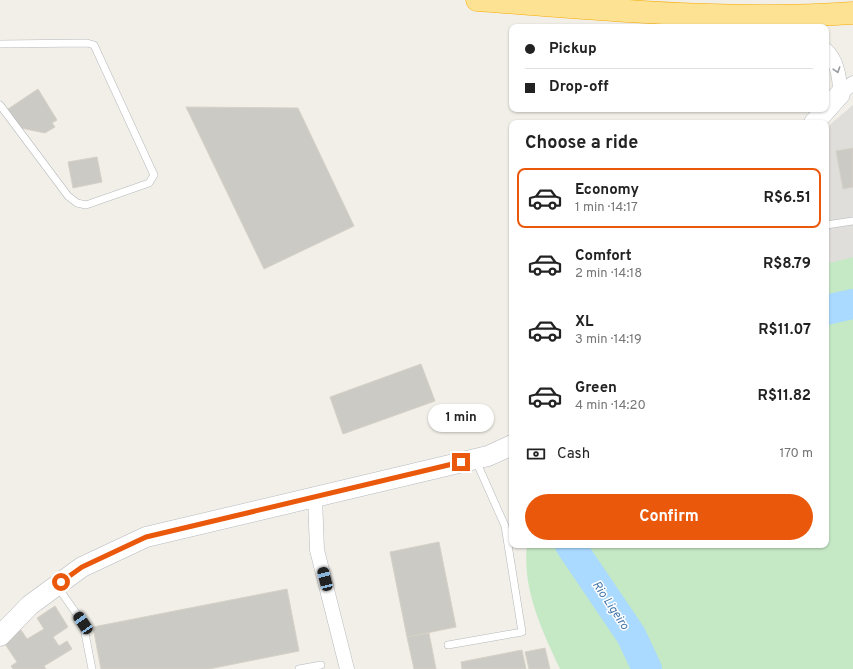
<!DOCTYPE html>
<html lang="en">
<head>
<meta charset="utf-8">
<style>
  :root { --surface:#fff; --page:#f2f2f2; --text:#222; --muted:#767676; --line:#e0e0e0; --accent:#ea580c }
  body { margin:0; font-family:Overpass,sans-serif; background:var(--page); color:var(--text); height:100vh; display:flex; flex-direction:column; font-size:15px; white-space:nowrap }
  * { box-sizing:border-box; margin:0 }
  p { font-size:13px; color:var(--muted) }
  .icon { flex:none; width:22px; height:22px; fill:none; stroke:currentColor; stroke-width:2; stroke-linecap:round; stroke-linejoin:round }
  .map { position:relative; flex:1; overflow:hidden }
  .sheet { position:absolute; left:509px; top:120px; width:320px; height:428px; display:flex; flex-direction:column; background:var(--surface); border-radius:8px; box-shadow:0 1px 3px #0004 }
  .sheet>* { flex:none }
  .hud { position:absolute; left:509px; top:24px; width:320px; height:88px; border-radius:8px; box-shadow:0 1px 3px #0004; display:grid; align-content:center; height:88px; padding:0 16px; background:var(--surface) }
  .end { position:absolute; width:18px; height:18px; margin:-9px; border:5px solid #ea580c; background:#fff; box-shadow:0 0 0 2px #fff }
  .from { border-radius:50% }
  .bubble { position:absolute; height:28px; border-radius:14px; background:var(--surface); box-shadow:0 1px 3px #0004; font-size:13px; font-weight:700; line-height:28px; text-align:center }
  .car { position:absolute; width:12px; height:24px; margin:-12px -6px; border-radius:5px; box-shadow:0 0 3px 1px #0007; background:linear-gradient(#222 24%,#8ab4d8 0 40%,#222 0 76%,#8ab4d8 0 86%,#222 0) }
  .hud b { display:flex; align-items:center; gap:14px; height:38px; font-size:15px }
  .hud b+b { border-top:1px solid var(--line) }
  .hud i { width:10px; height:10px; background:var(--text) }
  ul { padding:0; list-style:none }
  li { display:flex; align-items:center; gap:12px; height:60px; margin:0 8px 6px; padding:0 8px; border:2px solid transparent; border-radius:8px }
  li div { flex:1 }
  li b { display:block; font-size:15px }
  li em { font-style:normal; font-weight:700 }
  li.current { border-color:var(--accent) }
  li>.icon { width:36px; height:36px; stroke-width:1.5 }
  h2 { padding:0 16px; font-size:18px; line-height:48px }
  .pay { display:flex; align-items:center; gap:10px; height:44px; padding:0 16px; font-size:15px }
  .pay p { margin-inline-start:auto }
  .button { display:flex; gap:8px; margin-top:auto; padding:8px 16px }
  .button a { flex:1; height:46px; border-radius:24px; background:var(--accent); color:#fff; font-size:16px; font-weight:700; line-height:46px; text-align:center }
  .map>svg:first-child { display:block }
  .industrial { fill:#e0deda }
  .green { fill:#c5e8c5 }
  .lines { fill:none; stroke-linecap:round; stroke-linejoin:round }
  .river { stroke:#aadaff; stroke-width:30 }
  .building { fill:#cccac5; stroke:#d6d1c6 }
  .lane-casing { stroke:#b5b8bc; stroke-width:8 }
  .street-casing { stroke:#b5b8bc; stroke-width:15 }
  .secondary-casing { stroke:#b6babf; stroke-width:21 }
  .highway-casing { stroke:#f9ab00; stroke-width:23 }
  .lane { stroke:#fff; stroke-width:7 }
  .street { stroke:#fff; stroke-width:14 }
  .secondary { stroke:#fff; stroke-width:20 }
  .highway { stroke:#fde293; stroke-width:22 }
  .oneway { stroke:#979a9d }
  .route { stroke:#ea580c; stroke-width:5 }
  .labels { text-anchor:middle; stroke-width:3; stroke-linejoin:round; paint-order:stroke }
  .water-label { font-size:12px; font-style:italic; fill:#4174aa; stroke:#fff }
</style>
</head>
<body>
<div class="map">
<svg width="853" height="669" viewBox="0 0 853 669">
  <rect width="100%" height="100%" fill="#f1efe8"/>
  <polygon class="industrial" points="853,105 853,271 826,278 826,128"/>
  <path class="green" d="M853,257V669H560C542,630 522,589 527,545H826V264Z"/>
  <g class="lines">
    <g class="river">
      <polyline points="826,310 853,304"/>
      <polyline points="570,545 631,635 647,669"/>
    </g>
  </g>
  <g class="building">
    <polygon points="38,89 57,120 52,123 55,127 45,133 21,128 8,109"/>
    <polygon points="186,107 298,108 354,226 264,269"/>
    <polygon points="853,148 853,187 843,189 836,151"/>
    <polygon points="97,157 102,182 73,188 68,162"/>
    <polygon points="421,364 435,401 343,434 330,397"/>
    <polygon points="439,542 456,627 407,637 390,552"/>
    <polygon points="287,589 299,651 209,669 101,669 93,627"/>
    <polygon points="55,606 68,627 53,637 59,646 67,641 72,649 44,666 46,669 13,669 11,666 17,662 3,641 21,630 27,639 44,629 37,618"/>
    <polygon points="429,633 436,669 414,669 407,637"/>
    <polygon points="545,648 550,669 529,669 525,652"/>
    <polygon points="522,650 526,669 462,669 461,662"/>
  </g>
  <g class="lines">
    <g class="lane-casing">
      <g id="lane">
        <polyline points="0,44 87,43 94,45 154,175 149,183 86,205 77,203 68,196 0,105"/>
        <polyline points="826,225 853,221"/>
        <polyline points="57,586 83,623 92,669"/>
        <polyline points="448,645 522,632 505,526 476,461"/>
        <polyline points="299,669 321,665"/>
      </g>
    </g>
    <g class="street-casing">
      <g id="street">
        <path d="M826,50C838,61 840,78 840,94"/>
        <polyline points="840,94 853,83"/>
        <polyline points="315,497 317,550 347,669"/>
      </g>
    </g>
    <g class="secondary-casing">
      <g id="secondary">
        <polyline points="814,123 840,94"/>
        <polyline points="0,636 30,605 82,567 146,537 488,456 512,445"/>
      </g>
    </g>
    <g class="highway-casing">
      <path id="highway" d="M477,0C602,9 728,22 853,13"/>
    </g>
    <use href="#lane" class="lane"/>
    <use href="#street" class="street"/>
    <use href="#secondary" class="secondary"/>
    <use href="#highway" class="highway"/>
  </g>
  <defs><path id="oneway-chevron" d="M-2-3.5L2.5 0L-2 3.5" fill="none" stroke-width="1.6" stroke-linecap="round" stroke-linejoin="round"/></defs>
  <use class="oneway" href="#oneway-chevron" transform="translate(837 70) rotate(72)"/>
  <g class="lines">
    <polyline class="route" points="61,582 82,567 146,537 461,462"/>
  </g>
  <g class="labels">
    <g class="water-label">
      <text transform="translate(611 605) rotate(56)" y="4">Rio Ligeiro</text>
    </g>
  </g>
</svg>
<i class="end from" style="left:61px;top:582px"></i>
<i class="end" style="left:461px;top:462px"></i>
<div class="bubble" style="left:428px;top:404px;width:66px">1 min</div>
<i class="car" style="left:325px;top:579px;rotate:346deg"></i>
<i class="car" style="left:83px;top:623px;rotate:326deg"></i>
<div class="hud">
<b><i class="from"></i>Pickup</b>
<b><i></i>Drop-off</b>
</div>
<section class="sheet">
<h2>Choose a ride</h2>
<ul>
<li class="current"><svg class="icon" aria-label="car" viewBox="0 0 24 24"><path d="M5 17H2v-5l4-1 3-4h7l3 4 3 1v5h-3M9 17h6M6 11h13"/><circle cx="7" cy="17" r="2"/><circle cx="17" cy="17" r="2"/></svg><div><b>Economy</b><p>1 min · 14:17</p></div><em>R$6.51</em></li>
<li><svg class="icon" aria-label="car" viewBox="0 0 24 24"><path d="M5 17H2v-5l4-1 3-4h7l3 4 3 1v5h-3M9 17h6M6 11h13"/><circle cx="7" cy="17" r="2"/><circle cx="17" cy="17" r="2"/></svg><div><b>Comfort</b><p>2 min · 14:18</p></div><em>R$8.79</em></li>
<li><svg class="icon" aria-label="car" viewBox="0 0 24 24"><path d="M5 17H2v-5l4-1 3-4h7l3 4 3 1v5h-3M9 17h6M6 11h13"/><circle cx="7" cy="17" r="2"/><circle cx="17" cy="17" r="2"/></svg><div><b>XL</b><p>3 min · 14:19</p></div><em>R$11.07</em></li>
<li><svg class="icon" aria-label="car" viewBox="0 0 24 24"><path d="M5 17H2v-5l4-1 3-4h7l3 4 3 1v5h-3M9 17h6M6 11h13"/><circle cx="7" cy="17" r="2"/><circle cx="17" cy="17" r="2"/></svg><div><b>Green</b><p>4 min · 14:20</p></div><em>R$11.82</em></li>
</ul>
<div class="pay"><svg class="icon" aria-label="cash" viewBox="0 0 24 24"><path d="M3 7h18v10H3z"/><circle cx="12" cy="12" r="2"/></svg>Cash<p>170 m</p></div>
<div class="button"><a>Confirm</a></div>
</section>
</div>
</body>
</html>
